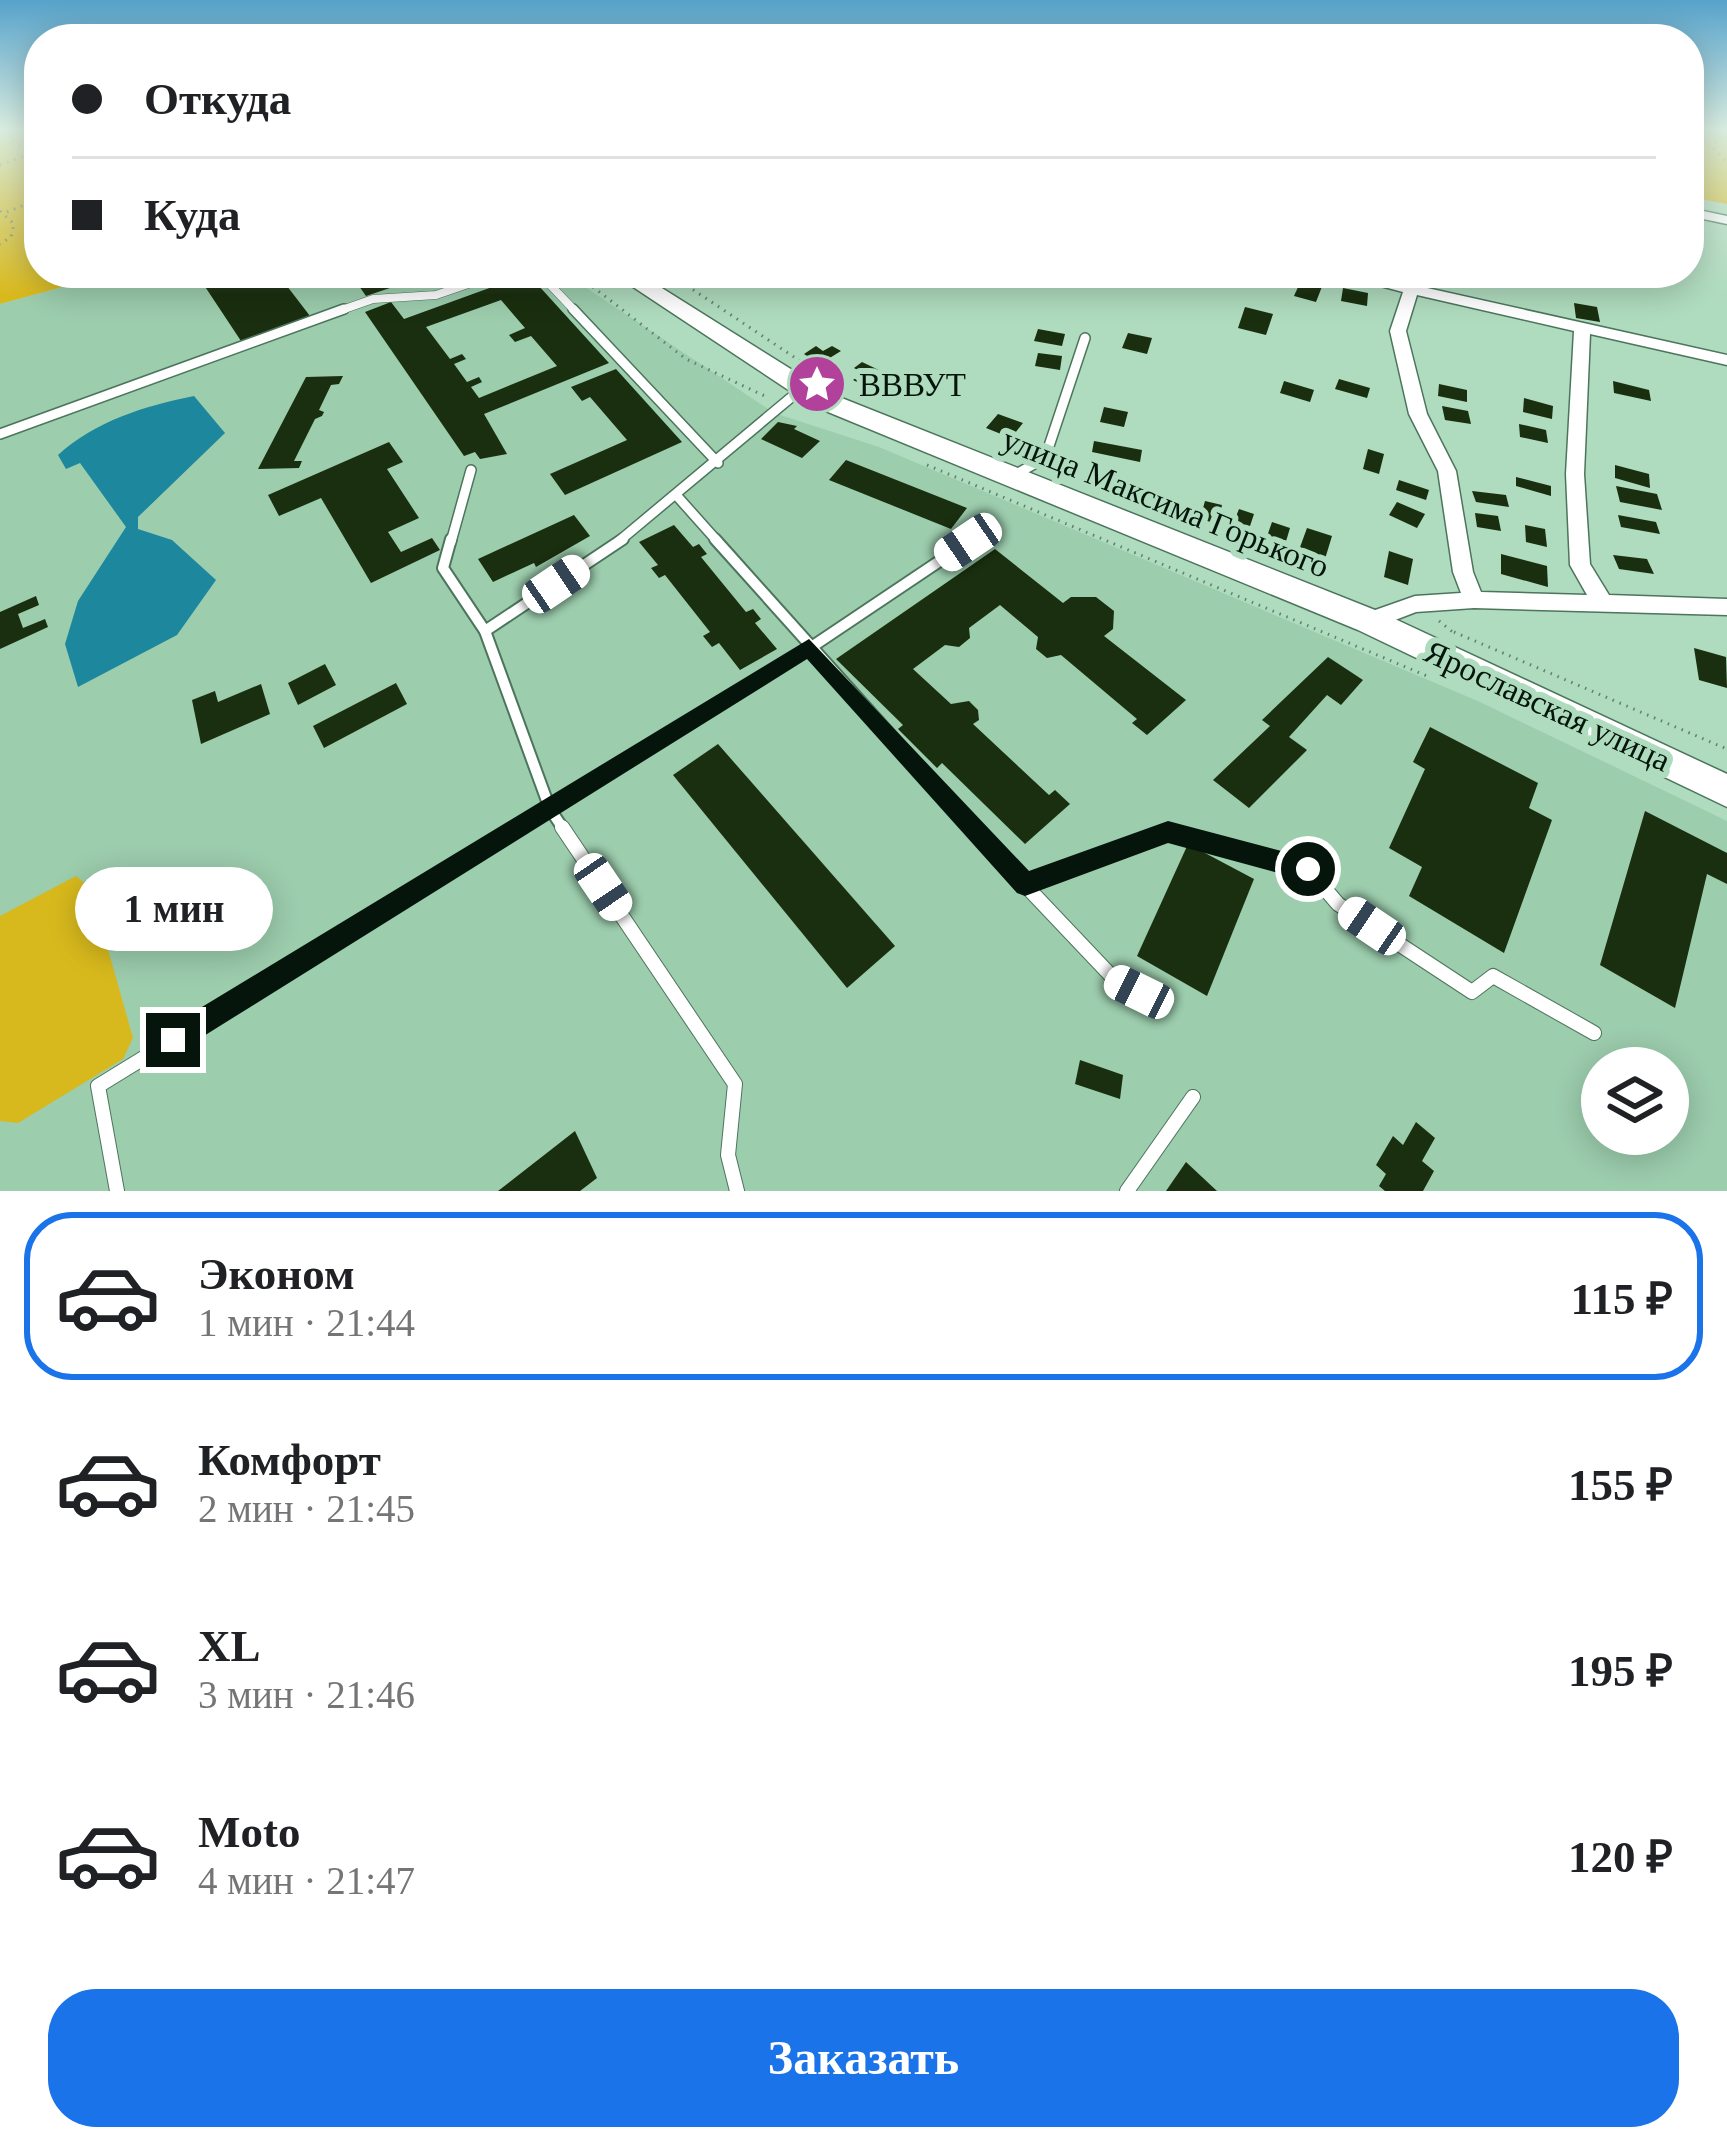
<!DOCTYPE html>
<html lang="ru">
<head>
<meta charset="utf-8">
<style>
  :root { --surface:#fff; --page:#f2f2f2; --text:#202124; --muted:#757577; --line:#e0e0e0; --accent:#1a73e8 }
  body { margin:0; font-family:Georgia,serif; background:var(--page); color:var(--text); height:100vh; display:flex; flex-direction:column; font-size:45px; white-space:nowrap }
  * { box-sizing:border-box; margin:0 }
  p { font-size:39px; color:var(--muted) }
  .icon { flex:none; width:66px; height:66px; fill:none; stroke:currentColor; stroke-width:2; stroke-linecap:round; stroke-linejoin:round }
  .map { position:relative; height:1191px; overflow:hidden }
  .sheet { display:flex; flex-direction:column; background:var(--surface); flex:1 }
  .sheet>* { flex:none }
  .guide { position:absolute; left:24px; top:24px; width:1680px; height:264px; border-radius:48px; box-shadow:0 6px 30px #0003; display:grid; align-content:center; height:264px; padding:0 48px; background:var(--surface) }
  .controls { position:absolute; left:1581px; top:1047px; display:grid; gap:24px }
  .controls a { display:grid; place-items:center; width:108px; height:108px; border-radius:50%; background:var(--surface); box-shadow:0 6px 30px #0003; font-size:60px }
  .end { position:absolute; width:54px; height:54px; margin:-27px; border:15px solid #05150b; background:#fff; box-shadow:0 0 0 6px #fff }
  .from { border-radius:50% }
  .bubble { position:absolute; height:84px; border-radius:42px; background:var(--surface); box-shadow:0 6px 30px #0003; font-size:39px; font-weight:700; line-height:84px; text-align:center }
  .car { position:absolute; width:36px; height:72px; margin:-36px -18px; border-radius:15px; box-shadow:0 0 9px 3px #0007; background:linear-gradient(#fff 24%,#345 0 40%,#fff 0 76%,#345 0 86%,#fff 0) }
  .guide b { display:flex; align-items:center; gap:42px; height:114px; font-size:45px }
  .guide b+b { border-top:3px solid var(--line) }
  .guide i { width:30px; height:30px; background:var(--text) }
  ul { padding:21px 0 0; list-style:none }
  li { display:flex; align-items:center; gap:36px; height:168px; margin:0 24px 18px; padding:0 24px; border:6px solid transparent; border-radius:48px }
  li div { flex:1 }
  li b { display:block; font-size:45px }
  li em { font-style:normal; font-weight:700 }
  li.on { border-color:var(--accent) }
  li>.icon { width:108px; height:108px; stroke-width:1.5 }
  .action { display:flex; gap:24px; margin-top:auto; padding:24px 48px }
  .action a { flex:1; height:138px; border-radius:48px; background:var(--accent); color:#fff; font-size:48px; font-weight:700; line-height:138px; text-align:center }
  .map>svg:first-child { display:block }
  .built { fill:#9ccdad; fill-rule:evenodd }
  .green { fill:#d8b91d }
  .water { fill:#1c879d }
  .building { fill:#1a2f0f; fill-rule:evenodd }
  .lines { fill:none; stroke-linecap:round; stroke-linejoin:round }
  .service-far3-casing { stroke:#4c755c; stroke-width:9 }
  .service-far2-casing { stroke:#4c755c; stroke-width:12 }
  .service-far1-casing { stroke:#4c755c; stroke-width:14 }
  .service-casing { stroke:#4c755c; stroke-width:16 }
  .minor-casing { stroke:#4c755c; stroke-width:3 }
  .secondary-casing { stroke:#4c755c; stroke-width:3 }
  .path { stroke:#62816d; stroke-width:3; stroke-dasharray:1.5 6; stroke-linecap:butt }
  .service-far3 { stroke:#fff; stroke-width:8 }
  .service-far2 { stroke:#fff; stroke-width:9 }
  .service-far1 { stroke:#fff; stroke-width:10 }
  .service { stroke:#fff; stroke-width:14 }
  .minor { fill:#fff; fill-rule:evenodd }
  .secondary { fill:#fff; fill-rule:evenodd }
  .route { fill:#05150b }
  .labels { text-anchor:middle; stroke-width:12; stroke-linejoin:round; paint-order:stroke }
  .poi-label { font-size:33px; fill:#05150b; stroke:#afdbbe; text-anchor:start }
  .street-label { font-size:33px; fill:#05150b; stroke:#afdbbe }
</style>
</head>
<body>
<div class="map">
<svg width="1727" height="1191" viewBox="0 0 1727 1191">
  <rect width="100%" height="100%" fill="#afdbbe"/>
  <path class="built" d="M113,273H564L774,413L879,447L1480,702L1727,821V1191H0V304ZM1602,1068H1668V1134H1602Z"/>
  <g class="green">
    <polygon points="0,129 39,129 39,273 113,273 0,304"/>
    <polygon points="1689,129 1727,129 1727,204 1689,197"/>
    <polygon points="76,876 91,889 133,1038 123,1059 18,1123 0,1121 0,916"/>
  </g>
  <path class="water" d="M194,396L225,433L138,517V529L172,540L216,580L177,635L78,687L65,644L78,601L126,527L80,463L66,469L58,455C96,421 144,406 194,396Z"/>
  <g class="building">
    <polygon points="196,273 277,273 310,316 241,341"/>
    <polygon points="350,273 432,273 432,274 366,296"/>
    <path d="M528,274L609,363L484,414L507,454L480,459L475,452L464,456L365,312L391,302L404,319ZM501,300L525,328L509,335L515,342L531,336L557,366L479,398L471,387L482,382L479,377L467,382L454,364L466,359L462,354L450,359L426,327Z"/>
    <polygon points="1302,278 1323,284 1316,302 1294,296"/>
    <polygon points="1343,288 1368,293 1367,306 1341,301"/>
    <polygon points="1574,303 1597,307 1600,322 1576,318"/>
    <polygon points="1245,307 1273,314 1266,335 1238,328"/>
    <polygon points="1038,329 1065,334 1062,346 1034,341"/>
    <polygon points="1128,333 1152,338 1147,354 1122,348"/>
    <polygon points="816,346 823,351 832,346 841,351 820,364 804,354"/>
    <polygon points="1038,353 1062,356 1060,370 1035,366"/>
    <polygon points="862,362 883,372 865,386 853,380 863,373 854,368"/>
    <polygon points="616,369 682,442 565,495 550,474 627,440 590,397 582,401 571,387"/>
    <polygon points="343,376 339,384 331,385 319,410 324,412 322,416 315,419 294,461 302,461 299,468 258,469 306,377"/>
    <polygon points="1339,379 1370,388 1367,398 1335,389"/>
    <polygon points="1284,381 1314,390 1310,402 1280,393"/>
    <polygon points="1613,381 1649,390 1651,401 1614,393"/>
    <polygon points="1439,384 1467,390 1467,402 1438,396"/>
    <polygon points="1524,398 1553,406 1552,419 1523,412"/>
    <polygon points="1442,406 1468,411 1471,424 1445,420"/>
    <polygon points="1104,407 1128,412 1124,427 1100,422"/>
    <polygon points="998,414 1023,423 1011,438 986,428"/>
    <polygon points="778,422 797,426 794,429 820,441 802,458 761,439"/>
    <polygon points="1519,424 1546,430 1548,443 1520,437"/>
    <polygon points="1094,441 1142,450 1140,462 1092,452"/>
    <polygon points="389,442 403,462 387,469 419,518 388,532 401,552 432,538 440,550 371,583 321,498 279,516 268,495"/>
    <polygon points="1368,449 1384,454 1379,474 1363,469"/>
    <polygon points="846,460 967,508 951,529 829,480"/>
    <polygon points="1615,465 1649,474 1650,488 1615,478"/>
    <polygon points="1516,477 1551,486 1551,496 1516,486"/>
    <polygon points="1399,480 1429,490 1426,500 1396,490"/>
    <polygon points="1616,486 1657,494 1662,510 1620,502"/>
    <polygon points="1472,491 1506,495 1509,507 1476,502"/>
    <polygon points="1205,501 1222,505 1218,524 1200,519"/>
    <polygon points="1397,502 1425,514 1417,528 1389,515"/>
    <polygon points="1239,509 1254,514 1247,535 1231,529"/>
    <polygon points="1475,513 1498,516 1501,531 1477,527"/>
    <polygon points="574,515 590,536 536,567 534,563 493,582 478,559"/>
    <polygon points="1618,515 1656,522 1660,534 1621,527"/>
    <polygon points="1272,522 1290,528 1284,548 1265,542"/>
    <polygon points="674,525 693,547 699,544 707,554 701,557 746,612 753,609 761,619 755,623 777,649 740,670 719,643 712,647 703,636 710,632 665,575 659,578 651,568 658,565 639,542"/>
    <polygon points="1525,525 1545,529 1547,547 1526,542"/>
    <polygon points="1307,528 1332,536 1325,559 1299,550"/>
    <polygon points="995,549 1063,603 1071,597 1096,597 1114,611 1113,629 1104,636 1186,700 1147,735 1132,723 1137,719 1061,655 1047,658 1036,649 1038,637 1000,605 969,628 970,638 959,647 945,645 913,669 951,704 969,701 978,710 979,720 973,724 1049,795 1055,790 1070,804 1025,844 942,763 937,768 898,729 903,725 836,659"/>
    <polygon points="1389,551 1413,559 1408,585 1384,577"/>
    <polygon points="1501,554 1547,566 1548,587 1501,574"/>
    <polygon points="1613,555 1647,559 1654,574 1619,569"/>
    <polygon points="36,596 39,605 18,614 23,628 45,619 48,627 0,649 0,612"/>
    <polygon points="1694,648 1726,657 1727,688 1699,680"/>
    <polygon points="1328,657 1363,680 1341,705 1327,695 1289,737 1307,750 1249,808 1213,780 1270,726 1262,720"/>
    <polygon points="325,664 336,685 298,705 288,683"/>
    <polygon points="396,683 407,704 324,748 313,726"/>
    <polygon points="261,684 270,714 201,744 192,700 215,691 218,702"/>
    <polygon points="1430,727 1538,783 1529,808 1552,820 1504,953 1409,896 1422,867 1389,848 1425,769 1413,762"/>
    <polygon points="718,744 895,946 847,988 673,775"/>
    <polygon points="1645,811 1727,853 1727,884 1707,874 1675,1008 1600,965"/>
    <polygon points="1188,844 1254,879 1207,996 1137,956"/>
    <polygon points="1080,1060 1123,1075 1120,1099 1075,1084"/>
    <polygon points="1416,1122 1435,1138 1422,1161 1434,1171 1423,1191 1385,1191 1379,1186 1386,1174 1376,1165 1393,1136 1403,1145"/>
    <polygon points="575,1131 597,1178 580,1191 498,1191"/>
    <polygon points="1186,1162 1217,1191 1166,1191"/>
  </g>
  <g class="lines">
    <g class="service-far3-casing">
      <g id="service-far3">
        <polyline points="539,273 576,312"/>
        <polyline points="336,312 373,299 436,295 500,273"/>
      </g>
    </g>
    <g class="service-far2-casing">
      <g id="service-far2">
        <polyline points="573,309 718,463"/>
        <polyline points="0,434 344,309"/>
        <polyline points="1011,477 1045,458 1085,338"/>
        <polyline points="677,496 718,542"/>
        <polyline points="451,542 471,470"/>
        <polyline points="618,542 800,390"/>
      </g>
    </g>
    <g class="service-far1-casing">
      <g id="service-far1">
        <polyline points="451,539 443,568 485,631 550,809 564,830"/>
        <polyline points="715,539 976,830"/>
        <polyline points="485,631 623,539"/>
        <polyline points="514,830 810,648 968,542"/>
      </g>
    </g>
    <g class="service-casing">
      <g id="service">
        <polyline points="562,827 735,1084 728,1155 737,1191"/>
        <polyline points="973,827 1025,885 1168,832 1308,869 1338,904 1472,992 1493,976 1594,1033"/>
        <polyline points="1025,885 1117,982 1162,1003"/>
        <polyline points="117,1191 98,1086 519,827"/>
        <polyline points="1127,1191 1193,1097"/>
      </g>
    </g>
    <g class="minor-casing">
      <g id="minor">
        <polygon points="1689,208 1727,216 1727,224 1689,216"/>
        <path d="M1331,273H1360L1727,355V365L1590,334L1584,474L1590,564L1609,595L1727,599V615L1474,608L1416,612L1369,630L1361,627L1358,621L1361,615L1415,596L1461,593L1453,572L1438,471L1409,414L1390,331L1403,292ZM1417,295L1574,331L1566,474L1570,565L1587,595L1481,592L1473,572L1456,471L1427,414L1406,331Z"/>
      </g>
    </g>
    <g class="secondary-casing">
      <polygon id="secondary" points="612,273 638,273 829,393 1380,612 1727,774 1727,807 1358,630 811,405"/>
    </g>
    <g class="path">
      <polyline points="3,129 39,165"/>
      <polyline points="1724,129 1713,148 1727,162"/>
      <polyline points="0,165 27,155"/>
      <polyline points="0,211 14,224 11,237 0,244"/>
      <polyline points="7,212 39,199"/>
      <polyline points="575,273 686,359 769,398"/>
      <polyline points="668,273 836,385"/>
      <polyline points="584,278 595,273"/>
      <polyline points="927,465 1427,676"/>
      <polyline points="1439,621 1454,633"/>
      <polyline points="1454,632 1727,749"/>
    </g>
    <use href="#service-far3" class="service-far3"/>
    <use href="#service-far2" class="service-far2"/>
    <use href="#service-far1" class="service-far1"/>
    <use href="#service" class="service"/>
    <use href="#minor" class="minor"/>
    <use href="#secondary" class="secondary"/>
  </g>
  <linearGradient id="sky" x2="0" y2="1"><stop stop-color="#56a2ca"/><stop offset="0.44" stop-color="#dbefe2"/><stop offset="1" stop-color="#dbefe2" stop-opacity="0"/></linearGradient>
  <rect width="1727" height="295" fill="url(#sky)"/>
  <polygon class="route" points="809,639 1029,871 1168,821 1308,858 1320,869 1317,877 1308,881 1168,843 1025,896 1017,893 807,659 183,1049 173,1053 164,1049 160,1040 164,1030"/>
  <defs>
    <g id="sight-disc" transform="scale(3)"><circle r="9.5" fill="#b2419c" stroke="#afdbbe"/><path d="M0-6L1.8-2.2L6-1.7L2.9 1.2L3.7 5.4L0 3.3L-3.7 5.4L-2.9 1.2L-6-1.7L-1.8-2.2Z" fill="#fff"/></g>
  </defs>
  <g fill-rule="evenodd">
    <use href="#sight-disc" x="817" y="384"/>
  </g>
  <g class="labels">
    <g class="poi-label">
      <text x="859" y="396">ВВВУТ</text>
    </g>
    <g class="street-label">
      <text transform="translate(1166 502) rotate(22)" y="12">улица Максима Горького</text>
      <text transform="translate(1548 705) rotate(25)" y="12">Ярославская улица</text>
    </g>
  </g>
</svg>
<div class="controls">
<a><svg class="icon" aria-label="layers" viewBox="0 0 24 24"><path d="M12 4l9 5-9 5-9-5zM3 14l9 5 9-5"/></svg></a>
</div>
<i class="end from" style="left:1308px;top:869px"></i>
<i class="end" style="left:173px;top:1040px"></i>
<div class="bubble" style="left:75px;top:867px;width:198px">1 мин</div>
<i class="car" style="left:968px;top:542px;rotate:236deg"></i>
<i class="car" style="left:556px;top:584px;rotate:56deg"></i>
<i class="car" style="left:603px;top:887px;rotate:146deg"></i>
<i class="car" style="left:1372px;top:926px;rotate:304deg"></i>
<i class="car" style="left:1139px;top:992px;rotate:296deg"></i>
<div class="guide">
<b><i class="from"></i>Откуда</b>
<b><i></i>Куда</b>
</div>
</div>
<section class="sheet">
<ul>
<li class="on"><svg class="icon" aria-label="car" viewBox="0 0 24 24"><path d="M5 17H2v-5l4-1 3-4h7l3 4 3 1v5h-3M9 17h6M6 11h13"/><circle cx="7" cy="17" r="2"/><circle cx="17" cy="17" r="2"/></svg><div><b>Эконом</b><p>1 мин · 21:44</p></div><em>115 ₽</em></li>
<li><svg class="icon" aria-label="car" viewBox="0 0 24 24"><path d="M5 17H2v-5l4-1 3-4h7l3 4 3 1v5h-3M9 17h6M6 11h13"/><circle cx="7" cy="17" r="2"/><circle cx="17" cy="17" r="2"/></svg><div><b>Комфорт</b><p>2 мин · 21:45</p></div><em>155 ₽</em></li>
<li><svg class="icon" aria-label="car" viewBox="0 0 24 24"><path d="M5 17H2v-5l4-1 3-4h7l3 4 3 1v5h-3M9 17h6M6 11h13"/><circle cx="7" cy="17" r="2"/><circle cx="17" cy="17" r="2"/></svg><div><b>XL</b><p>3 мин · 21:46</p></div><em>195 ₽</em></li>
<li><svg class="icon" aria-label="car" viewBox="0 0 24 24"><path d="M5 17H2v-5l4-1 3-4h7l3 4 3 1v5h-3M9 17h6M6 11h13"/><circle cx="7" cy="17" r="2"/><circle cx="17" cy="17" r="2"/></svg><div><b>Moto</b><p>4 мин · 21:47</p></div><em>120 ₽</em></li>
</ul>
<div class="action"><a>Заказать</a></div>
</section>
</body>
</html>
